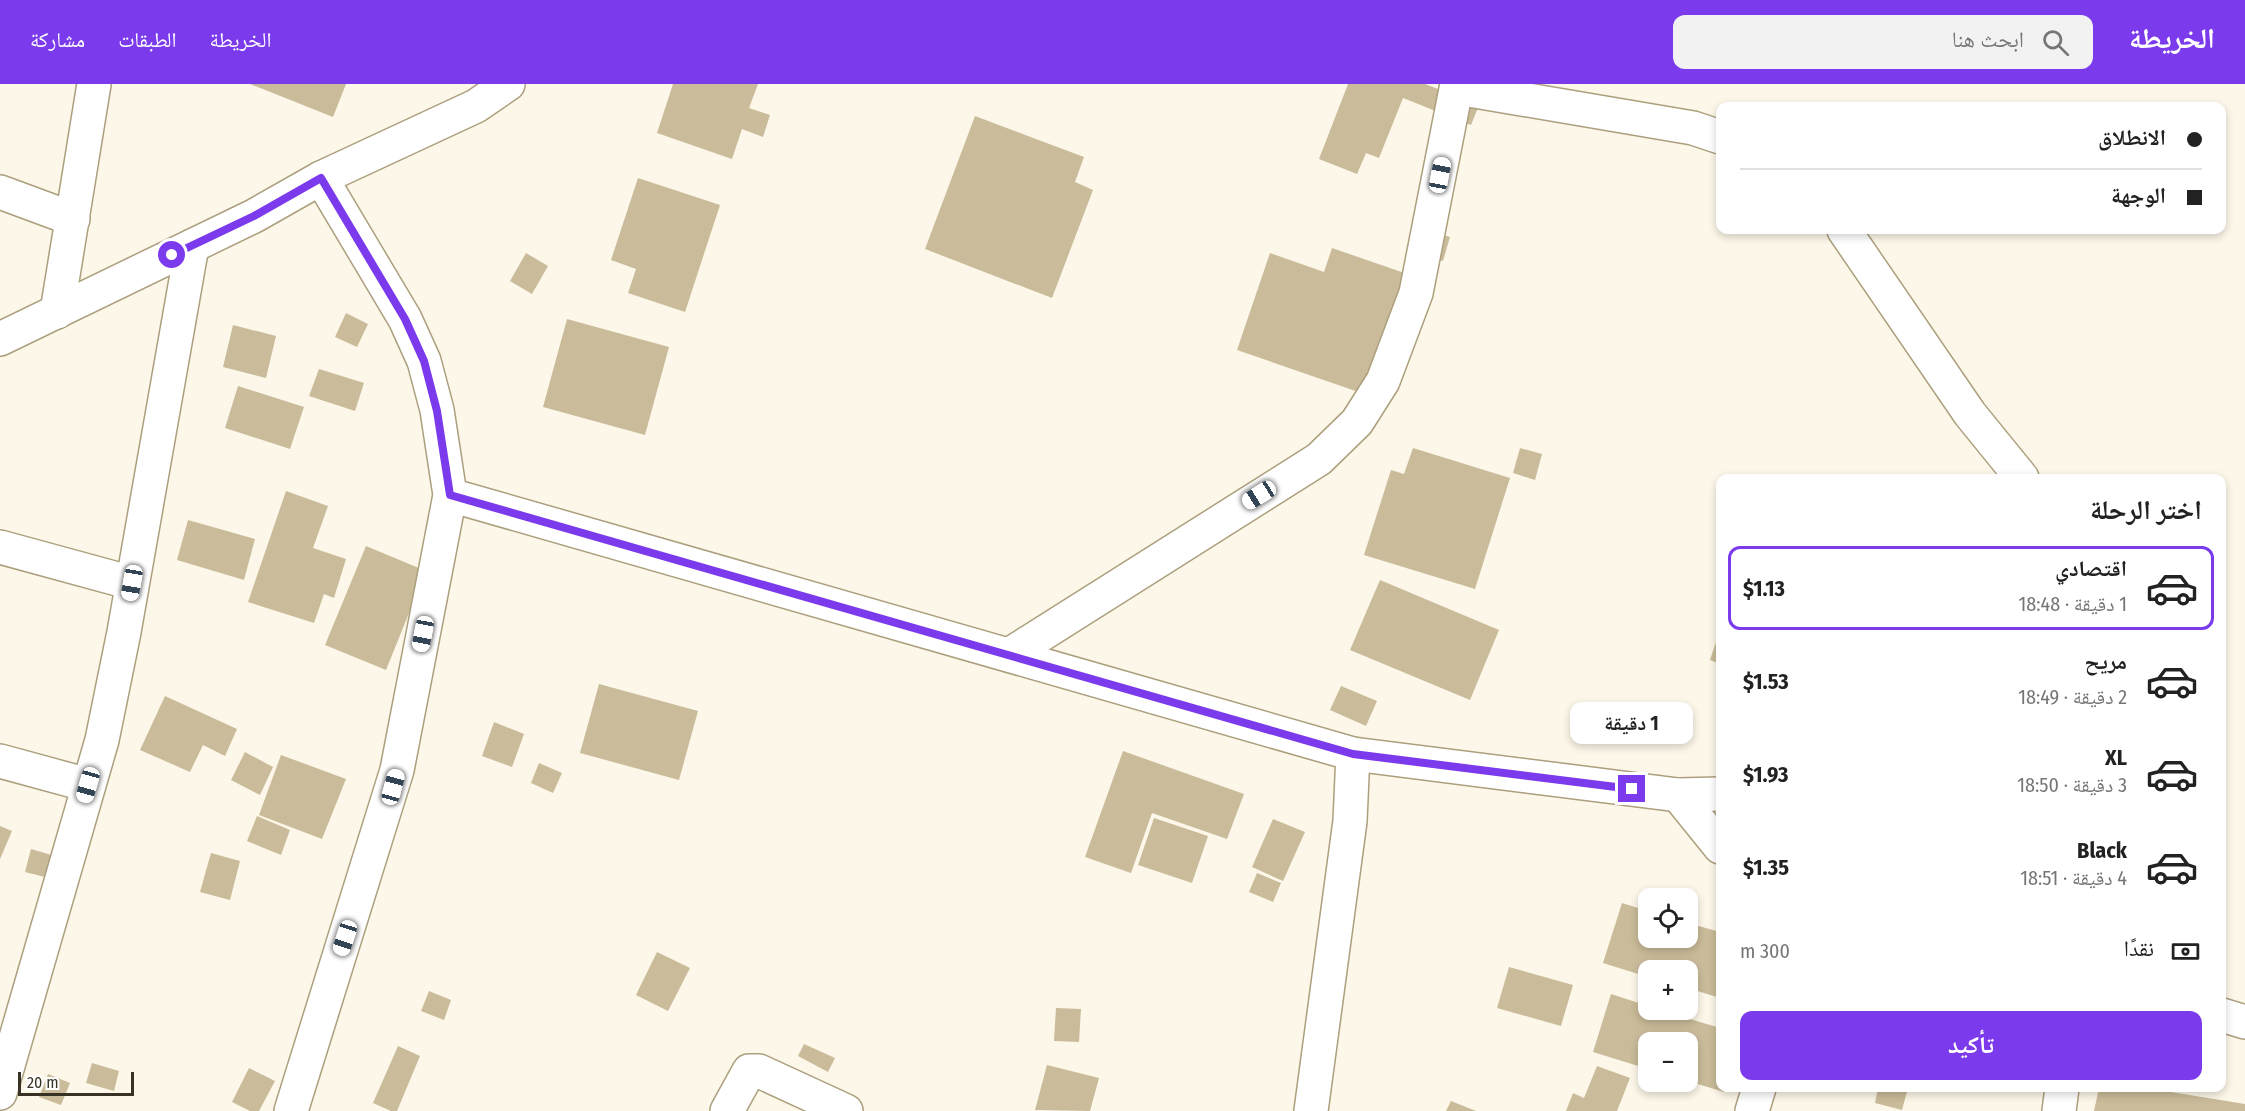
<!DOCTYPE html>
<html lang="ar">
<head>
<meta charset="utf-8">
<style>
  :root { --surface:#fff; --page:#f2f2f2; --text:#222; --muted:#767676; --line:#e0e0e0; --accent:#7c3aed }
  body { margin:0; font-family:"Fira Sans Condensed","Noto Naskh Arabic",sans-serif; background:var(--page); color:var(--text); direction:rtl; height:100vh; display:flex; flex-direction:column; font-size:22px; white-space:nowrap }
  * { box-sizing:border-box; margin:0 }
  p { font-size:20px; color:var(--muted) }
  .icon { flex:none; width:33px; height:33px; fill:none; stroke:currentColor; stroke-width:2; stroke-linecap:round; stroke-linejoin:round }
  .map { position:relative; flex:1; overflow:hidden; direction:ltr }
  .panel { position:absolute; left:1716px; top:390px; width:510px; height:618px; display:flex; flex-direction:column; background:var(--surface); border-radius:12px; box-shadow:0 3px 9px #0003; direction:rtl }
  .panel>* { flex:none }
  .hud { position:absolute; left:1716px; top:18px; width:510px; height:132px; border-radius:12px; box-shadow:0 3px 9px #0003; direction:rtl; display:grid; align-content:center; height:132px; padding:0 24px; background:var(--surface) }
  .fabs { position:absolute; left:1638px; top:804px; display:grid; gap:12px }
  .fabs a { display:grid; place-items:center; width:60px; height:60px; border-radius:12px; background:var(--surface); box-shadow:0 3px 9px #0003; font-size:30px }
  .scale { position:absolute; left:18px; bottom:15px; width:116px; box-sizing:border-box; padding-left:6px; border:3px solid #383224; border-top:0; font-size:16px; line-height:21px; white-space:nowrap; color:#383224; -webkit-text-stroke:4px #fff; paint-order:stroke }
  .end { position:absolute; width:27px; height:27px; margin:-14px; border:8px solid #7c3aed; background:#fff; box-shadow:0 0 0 3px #fff }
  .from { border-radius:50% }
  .bubble { position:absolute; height:42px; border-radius:12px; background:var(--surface); box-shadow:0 3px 9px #0003; font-size:20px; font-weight:700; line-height:42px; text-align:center; direction:rtl }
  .car { position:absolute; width:18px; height:36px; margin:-18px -9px; border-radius:8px; box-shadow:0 0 4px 2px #0007; background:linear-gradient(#fff 24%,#345 0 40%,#fff 0 76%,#345 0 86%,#fff 0) }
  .hud b { display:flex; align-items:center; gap:21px; height:57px; font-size:22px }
  .hud b+b { border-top:2px solid var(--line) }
  .hud i { width:15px; height:15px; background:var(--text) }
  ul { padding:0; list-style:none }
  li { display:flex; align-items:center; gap:18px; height:84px; margin:0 12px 9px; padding:0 12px; border:3px solid transparent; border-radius:12px }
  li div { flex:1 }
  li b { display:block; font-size:22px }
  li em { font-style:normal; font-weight:700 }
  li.active { border-color:var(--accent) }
  li>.icon { width:54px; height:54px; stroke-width:1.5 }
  h2 { padding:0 24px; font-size:27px; line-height:72px }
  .pay { display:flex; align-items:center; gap:15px; height:66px; padding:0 24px; font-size:22px }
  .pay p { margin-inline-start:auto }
  .primary-button { display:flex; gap:12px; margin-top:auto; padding:12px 24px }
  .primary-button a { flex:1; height:69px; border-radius:12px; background:var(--accent); color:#fff; font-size:24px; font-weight:700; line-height:69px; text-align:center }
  header { display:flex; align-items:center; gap:36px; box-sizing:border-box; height:84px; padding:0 30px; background:var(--accent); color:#fff }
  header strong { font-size:28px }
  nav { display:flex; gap:33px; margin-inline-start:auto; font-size:21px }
  .search { width:420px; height:54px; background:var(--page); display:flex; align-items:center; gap:15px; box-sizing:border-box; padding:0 21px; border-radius:12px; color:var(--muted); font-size:22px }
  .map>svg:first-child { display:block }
  .building { fill:#cabc9a }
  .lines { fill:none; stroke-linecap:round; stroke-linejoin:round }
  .minor-casing { stroke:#ac9f7d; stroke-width:36 }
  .minor { stroke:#fff; stroke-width:33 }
  .route { stroke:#7c3aed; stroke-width:8 }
</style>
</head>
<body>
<header>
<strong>الخريطة</strong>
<div class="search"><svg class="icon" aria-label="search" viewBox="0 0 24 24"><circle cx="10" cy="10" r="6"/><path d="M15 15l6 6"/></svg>ابحث هنا</div>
<nav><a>الخريطة</a><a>الطبقات</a><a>مشاركة</a></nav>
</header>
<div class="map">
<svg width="2245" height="1027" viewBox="0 0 2245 1027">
  <rect width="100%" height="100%" fill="#fdf7e9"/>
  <g class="building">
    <polygon points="250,0 346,0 333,33"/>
    <polygon points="673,0 758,0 749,24 770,31 763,53 742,45 732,75 657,49"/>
    <polygon points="1348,0 1425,0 1479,21 1471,41 1403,14 1379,74 1366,69 1357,90 1319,75"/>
    <polygon points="975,32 1084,73 1075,98 1093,106 1052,214 925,165"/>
    <polygon points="638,94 720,121 685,228 628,209 636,185 611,176"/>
    <polygon points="1426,146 1450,153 1443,177 1419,170"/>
    <polygon points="1332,164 1416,193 1373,313 1237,266 1270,169 1324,188"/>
    <polygon points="526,169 548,182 532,210 510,197"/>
    <polygon points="346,229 368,240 357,263 335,253"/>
    <polygon points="567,235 669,263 645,351 543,323"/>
    <polygon points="233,241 276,252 266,294 223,283"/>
    <polygon points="319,285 364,299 355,327 309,312"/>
    <polygon points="238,302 304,323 290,365 225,344"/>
    <polygon points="1413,364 1510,394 1475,505 1364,471 1391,386 1404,390"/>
    <polygon points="1520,364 1542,370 1535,396 1513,389"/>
    <polygon points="286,407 328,422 313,464 346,475 334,514 324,510 314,539 248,518"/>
    <polygon points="188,436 255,455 244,496 177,476"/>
    <polygon points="366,462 426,487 386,586 325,561"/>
    <polygon points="1380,496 1499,546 1470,616 1350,566"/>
    <polygon points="1720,546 1720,580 1710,576"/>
    <polygon points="599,600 698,627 679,696 580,669"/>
    <polygon points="1341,602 1377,617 1366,642 1330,626"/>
    <polygon points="165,612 237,645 225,672 203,661 190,688 140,666"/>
    <polygon points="494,638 524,650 512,683 482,672"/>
    <polygon points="1123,667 1244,710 1227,755 1152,729 1131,789 1085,773"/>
    <polygon points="245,668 273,683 260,711 231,696"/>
    <polygon points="281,671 346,695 322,755 259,731"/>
    <polygon points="539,679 562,689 553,709 531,699"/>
    <polygon points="257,732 290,746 281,771 247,757"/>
    <polygon points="1154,734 1208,752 1192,799 1138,781"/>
    <polygon points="1273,735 1305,748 1283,797 1252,783"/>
    <polygon points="0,742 12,747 0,775"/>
    <polygon points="31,765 55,772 49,794 25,788"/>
    <polygon points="211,769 240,777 230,816 200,808"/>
    <polygon points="1257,789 1281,799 1273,818 1249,808"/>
    <polygon points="1622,819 1648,827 1648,854 1688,854 1688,839 1720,848 1720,914 1688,904 1688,886 1648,886 1648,893 1603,879"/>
    <polygon points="657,868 690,884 668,927 636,911"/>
    <polygon points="1509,883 1573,901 1561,942 1497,924"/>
    <polygon points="429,907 451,916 444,936 421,927"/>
    <polygon points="1611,910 1648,922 1648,926 1660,926 1720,944 1720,1004 1725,1004 1724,1008 1688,997 1688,958 1648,958 1648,985 1593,968"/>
    <polygon points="1056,924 1081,925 1079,958 1054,957"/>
    <polygon points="804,960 835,974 828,988 798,972"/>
    <polygon points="398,962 420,972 397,1027 391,1027 373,1019"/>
    <polygon points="92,979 119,987 114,1007 86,999"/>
    <polygon points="1047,981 1099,994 1090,1027 1035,1026"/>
    <polygon points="1597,982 1630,994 1617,1027 1566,1027 1573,1009 1584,1014"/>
    <polygon points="249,984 275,997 259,1027 250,1027 232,1018"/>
    <polygon points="48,990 70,999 61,1021 39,1013"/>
    <polygon points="1878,1004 1908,1004 1902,1026 1875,1019"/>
    <polygon points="2099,1004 2146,1004 2245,1020 2245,1027 2094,1027"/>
    <polygon points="1451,1017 1476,1027 1446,1027"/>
  </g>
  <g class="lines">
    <g class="minor-casing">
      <g id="minor">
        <polyline points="1457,4 1693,44 1720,53"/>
        <polyline points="0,108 73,135"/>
        <polyline points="1844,146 1970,330 2022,394"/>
        <polyline points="57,228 94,0"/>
        <polyline points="0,255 254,132 321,94 476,22 508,0"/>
        <polyline points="450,411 1353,670 1678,711 1720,710"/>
        <polyline points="0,463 132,499"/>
        <polyline points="1009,571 1319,375 1357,338 1383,297 1416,209 1457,0"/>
        <polyline points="0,677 88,701"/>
        <polyline points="1678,711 1720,763"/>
        <polyline points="2222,931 2245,938"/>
        <polyline points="0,1009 102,656 124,548 192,162"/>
        <polyline points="291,1027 397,686 450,411 437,326 424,277 405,235 321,94"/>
        <polyline points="727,1027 749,987 759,987 846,1027"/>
        <polyline points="1311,1027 1350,737 1353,670"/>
        <polyline points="1752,1027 1759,1004"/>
        <polyline points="2059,1027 2062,1004"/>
      </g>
    </g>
    <use href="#minor" class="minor"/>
  </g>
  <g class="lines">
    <polyline class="route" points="172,171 254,132 321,94 405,235 424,277 437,327 450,411 1353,670 1632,705"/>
  </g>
</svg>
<div class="fabs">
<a><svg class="icon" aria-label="locate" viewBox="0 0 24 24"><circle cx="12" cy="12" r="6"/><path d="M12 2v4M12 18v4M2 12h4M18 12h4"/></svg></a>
<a>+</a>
<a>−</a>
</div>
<div class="scale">20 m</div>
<i class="end from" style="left:172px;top:171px"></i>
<i class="end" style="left:1632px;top:705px"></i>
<div class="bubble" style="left:1570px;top:618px;width:123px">1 دقيقة</div>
<i class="car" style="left:1440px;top:91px;rotate:11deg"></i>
<i class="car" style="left:1259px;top:411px;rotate:238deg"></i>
<i class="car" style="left:132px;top:499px;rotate:190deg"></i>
<i class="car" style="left:423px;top:550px;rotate:191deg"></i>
<i class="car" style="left:88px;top:701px;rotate:196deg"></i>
<i class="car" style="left:393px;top:703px;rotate:15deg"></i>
<i class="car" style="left:345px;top:854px;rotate:198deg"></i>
<div class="hud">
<b><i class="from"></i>الانطلاق</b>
<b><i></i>الوجهة</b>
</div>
<section class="panel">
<h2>اختر الرحلة</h2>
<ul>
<li class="active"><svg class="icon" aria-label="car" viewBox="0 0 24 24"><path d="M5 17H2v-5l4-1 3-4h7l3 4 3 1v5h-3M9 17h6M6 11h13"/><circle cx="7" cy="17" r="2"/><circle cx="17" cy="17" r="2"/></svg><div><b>اقتصادي</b><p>1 دقيقة · 18:48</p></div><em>$1.13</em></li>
<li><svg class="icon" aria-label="car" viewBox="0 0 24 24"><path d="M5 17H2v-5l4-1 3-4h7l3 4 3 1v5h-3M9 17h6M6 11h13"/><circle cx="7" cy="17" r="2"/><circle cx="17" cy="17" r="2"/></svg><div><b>مريح</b><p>2 دقيقة · 18:49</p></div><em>$1.53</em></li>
<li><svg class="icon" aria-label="car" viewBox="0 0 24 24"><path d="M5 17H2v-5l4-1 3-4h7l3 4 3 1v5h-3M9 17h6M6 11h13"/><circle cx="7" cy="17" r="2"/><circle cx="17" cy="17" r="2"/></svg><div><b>XL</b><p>3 دقيقة · 18:50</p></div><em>$1.93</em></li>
<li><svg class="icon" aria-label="car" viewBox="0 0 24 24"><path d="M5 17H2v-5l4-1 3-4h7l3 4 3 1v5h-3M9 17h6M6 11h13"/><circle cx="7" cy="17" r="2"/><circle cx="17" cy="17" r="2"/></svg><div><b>Black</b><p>4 دقيقة · 18:51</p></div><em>$1.35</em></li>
</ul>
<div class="pay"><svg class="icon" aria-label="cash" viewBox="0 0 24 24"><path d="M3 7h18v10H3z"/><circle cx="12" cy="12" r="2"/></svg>نقدًا<p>300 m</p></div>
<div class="primary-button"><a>تأكيد</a></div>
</section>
</div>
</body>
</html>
